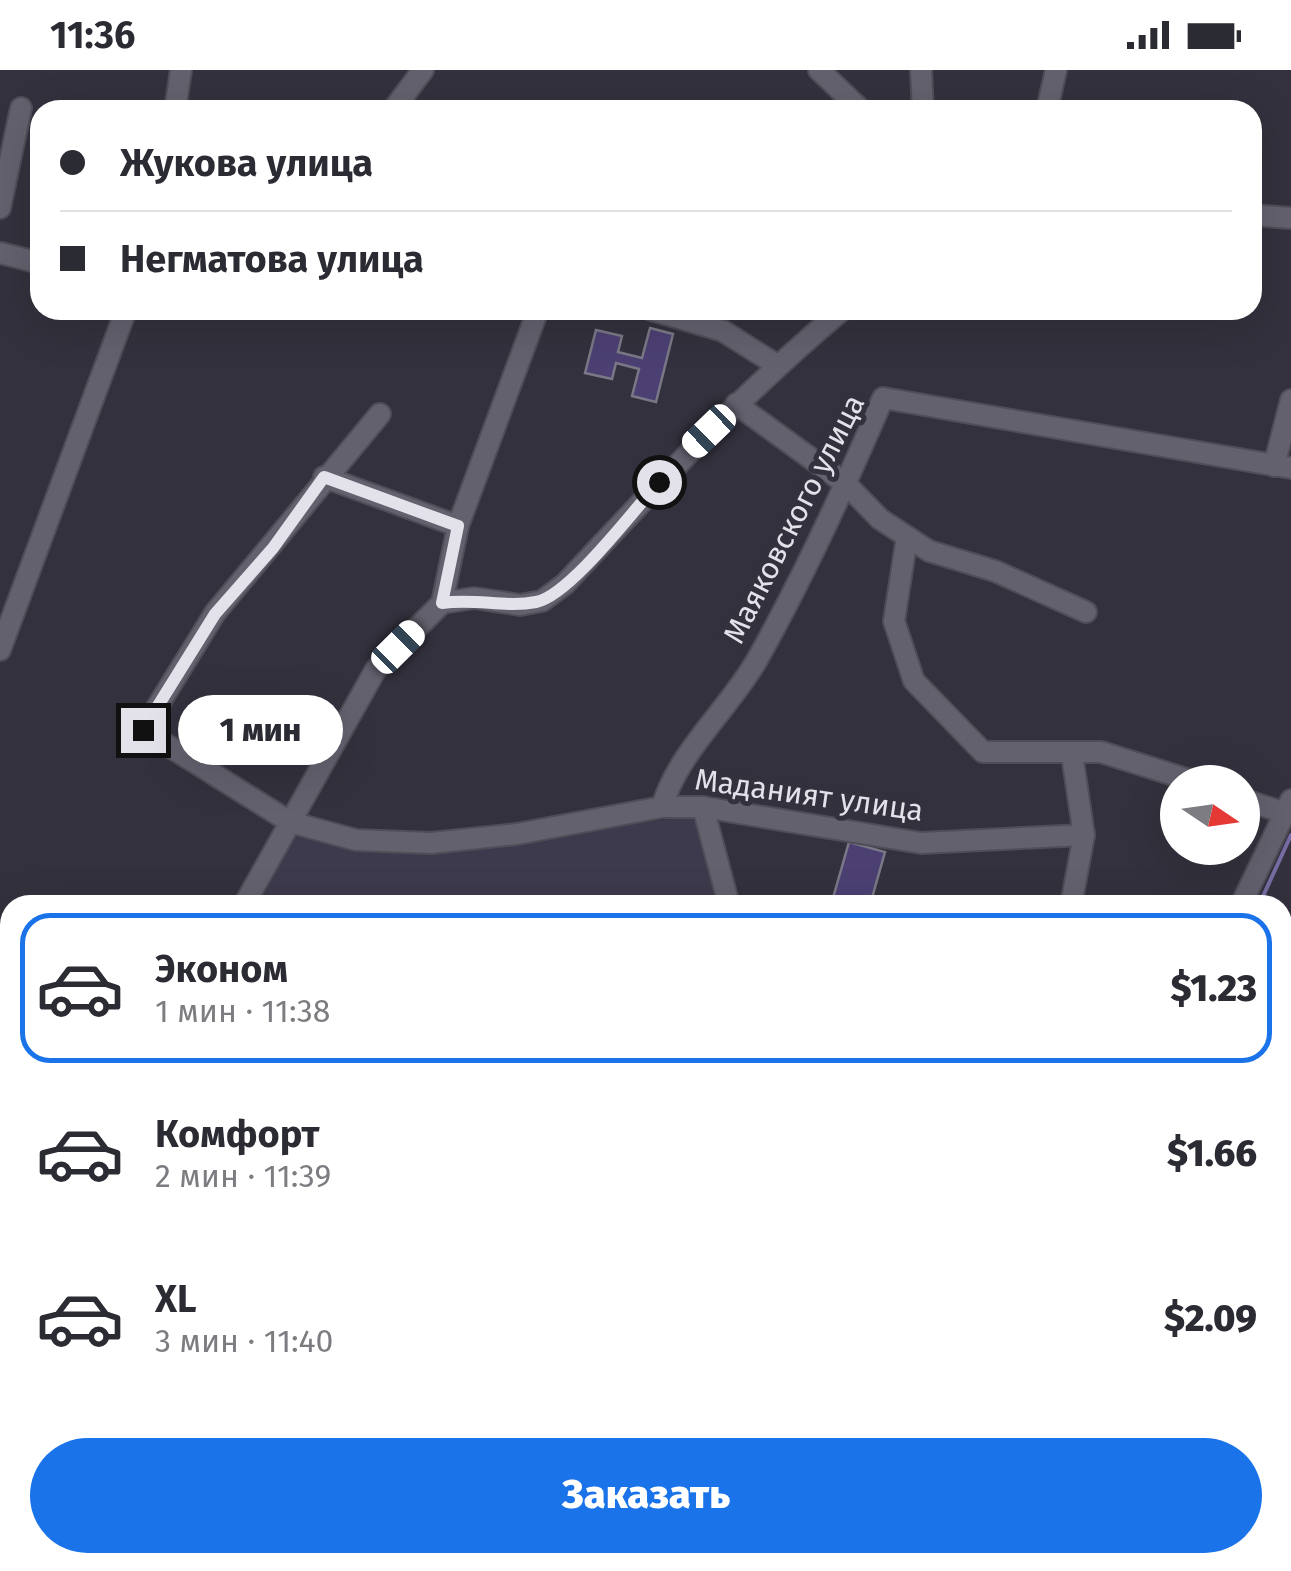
<!DOCTYPE html>
<html lang="ru">
<head>
<meta charset="utf-8">
<style>
  :root { --surface:#fff; --page:#f2f2f3; --text:#2b2b33; --muted:#7c7c81; --line:#e1e1e2; --accent:#1a73e8 }
  body { margin:0; font-family:"Fira Sans",sans-serif; background:var(--page); color:var(--text); height:100vh; display:flex; flex-direction:column; font-size:38px; white-space:nowrap }
  * { box-sizing:border-box; margin:0 }
  p { font-size:32px; color:var(--muted) }
  .icon { flex:none; width:55px; height:55px; fill:none; stroke:currentColor; stroke-width:2; stroke-linecap:round; stroke-linejoin:round }
  .map { position:relative; flex:1; overflow:hidden }
  .details { position:absolute; left:0px; top:825px; width:1292px; height:678px; display:flex; flex-direction:column; background:var(--surface); border-radius:30px 30px 0 0; box-shadow:0 10px 40px #0002 }
  .details>* { flex:none }
  .guide { position:absolute; left:30px; top:30px; width:1232px; height:220px; border-radius:30px; box-shadow:0 10px 40px #0002; display:grid; align-content:center; height:220px; padding:0 30px; background:var(--surface) }
  .needle { width:65px; rotate:103deg }
  .tools { position:absolute; left:1160px; top:695px; display:grid; gap:20px }
  .tools a { display:grid; place-items:center; width:100px; height:100px; border-radius:50%; background:var(--surface); box-shadow:0 10px 40px #0002; font-size:50px }
  .end { position:absolute; width:45px; height:45px; margin:-22px; border:12px solid #e3e2ea; background:#111; box-shadow:0 0 0 5px #111 }
  .from { border-radius:50% }
  .bubble { position:absolute; height:70px; border-radius:35px; background:var(--surface); box-shadow:0 10px 40px #0002; font-size:32px; font-weight:800; line-height:70px; text-align:center }
  .car { position:absolute; width:30px; height:60px; margin:-30px -15px; border-radius:12px; box-shadow:0 0 8px 2px #0007; background:linear-gradient(#fff 24%,#345 0 40%,#fff 0 76%,#345 0 86%,#fff 0) }
  .guide b { display:flex; align-items:center; gap:35px; height:95px; font-size:38px }
  .guide b+b { border-top:2px solid var(--line) }
  .guide i { width:25px; height:25px; background:var(--text) }
  ul { padding:18px 0 0; list-style:none }
  li { display:flex; align-items:center; gap:30px; height:150px; margin:0 20px 15px; padding:0 10px; border:5px solid transparent; border-radius:30px }
  li div { flex:1 }
  li b { display:block; font-size:38px }
  li em { font-style:normal; font-weight:800 }
  li.active { border-color:var(--accent) }
  li>.icon { width:90px; height:90px; stroke-width:1.5 }
  .button { display:flex; gap:20px; margin-top:auto; padding:20px 30px }
  .button a { flex:1; height:115px; border-radius:60px; background:var(--accent); color:#fff; font-size:40px; font-weight:800; line-height:115px; text-align:center }
  .status { display:flex; justify-content:space-between; align-items:center; height:70px; padding:0 50px; background:var(--surface); direction:ltr }
  .status svg { height:28px; fill:currentColor }
  .map>svg:first-child { display:block }
  .built { fill:#3e3a4d }
  .lines { fill:none; stroke-linecap:round; stroke-linejoin:round }
  .stream { stroke:#776ca3; stroke-width:4 }
  .building { fill:#4c4073; stroke:#7a7886; stroke-width:2.5 }
  .minor-casing { stroke:#4f4d57; stroke-width:24 }
  .major-casing { stroke:#4f4d57; stroke-width:29 }
  .minor { stroke:#63616e; stroke-width:20 }
  .major { stroke:#897eb3; stroke-width:25 }
  .route { stroke:#e3e2ea; stroke-width:12 }
  .labels { text-anchor:middle; stroke-width:10; stroke-linejoin:round; paint-order:stroke }
  .street-label { font-size:30px; fill:#e3e2ea; stroke:#33313d }
</style>
</head>
<body>
<div class="status"><b>11:36</b><svg viewBox="0 0 49 12"><path d="M0 12V9h3v3zM5 12V6h3v6zM10 12V3h3v9zM15 12V0h3v12zM26 1h20v11H26zM47 4h2v5h-2z"/></svg></div>
<div class="map">
<svg width="1291" height="1501" viewBox="0 0 1291 1501">
  <rect width="100%" height="100%" fill="#33313d"/>
  <polygon class="built" points="696,745 720,835 259,835 294,765 355,781 441,782"/>
  <g class="lines">
    <g class="stream">
      <polyline points="1259,835 1291,765"/>
      <polyline points="1019,1501 1020,1492"/>
    </g>
  </g>
  <g class="building">
    <polygon points="650,258 673,264 656,332 632,326 639,299 616,293 612,309 585,303 596,260 622,266 618,282 642,288"/>
    <polygon points="849,772 885,782 870,835 831,835"/>
    <polygon points="330,1492 359,1492 360,1501 331,1501"/>
  </g>
  <g class="lines">
    <g class="minor-casing">
      <g id="minor">
        <polyline points="819,0 861,40"/>
        <polyline points="921,0 923,40"/>
        <polyline points="175,40 181,0"/>
        <polyline points="393,40 423,0"/>
        <polyline points="1047,40 1056,0"/>
        <polyline points="0,138 21,38"/>
        <polyline points="1252,145 1291,148"/>
        <polyline points="0,183 40,193"/>
        <polyline points="651,240 723,261 777,295"/>
        <polyline points="736,334 846,414 880,449 929,481 995,501 1086,542"/>
        <polyline points="380,344 215,543 143,660 290,752 356,770 431,773 517,764 662,737 703,737 921,773 1084,765"/>
        <polyline points="1274,396 1291,330"/>
        <polyline points="324,407 458,456"/>
        <polyline points="907,467 894,551 914,611 983,682 1101,682 1196,712"/>
        <polyline points="442,533 458,456 538,240"/>
        <polyline points="0,580 126,240"/>
        <polyline points="1242,729 1285,743"/>
        <path d="M662,737C678,682 728,640 757,590C804,506 845,417 883,328L1291,398"/>
        <polyline points="703,737 729,835"/>
        <path d="M244,835L376,599L442,533L474,528L520,535L542,531L565,514C654,418 742,324 842,240"/>
        <polyline points="1071,835 1084,765 1072,685"/>
        <polyline points="1241,835 1291,730"/>
        <polyline points="1282,1271 1291,1260"/>
        <polyline points="0,1273 10,1272"/>
        <polyline points="1282,1313 1291,1316"/>
        <polyline points="0,1489 10,1482"/>
        <polyline points="492,1492 493,1501"/>
        <polyline points="1136,1492 1161,1501"/>
        <polyline points="834,1501 836,1492"/>
        <polyline points="995,1501 996,1492"/>
      </g>
    </g>
    <g class="major-casing">
      <g id="major">
        <polyline points="0,903 10,906"/>
        <polyline points="0,998 10,1013"/>
        <polyline points="60,1492 61,1501"/>
        <polyline points="262,1492 263,1501"/>
        <polyline points="280,1492 281,1501"/>
      </g>
    </g>
    <use href="#minor" class="minor"/>
    <use href="#major" class="major"/>
  </g>
  <g class="lines">
    <path class="route" d="M143,660L215,544L273,478L324,407L458,456L442,533C476,528 506,538 536,532C569,526 634,440 659,412"/>
  </g>
  <g class="labels">
    <g class="street-label">
      <text transform="translate(794 449) rotate(-63)" y="10">Маяковского улица</text>
      <text transform="translate(809 725) rotate(8)" y="10">Маданият улица</text>
    </g>
  </g>
</svg>
<div class="tools">
<a><svg class="needle" viewBox="-14 -14 28 28"><path d="M0-13l5 13h-10z" fill="#e53935"/><path d="M0 13l5-13h-10z" fill="#7c7c81"/></svg></a>
</div>
<i class="end from" style="left:659px;top:412px"></i>
<i class="end" style="left:143px;top:660px"></i>
<div class="bubble" style="left:178px;top:625px;width:165px">1 мин</div>
<i class="car" style="left:709px;top:361px;rotate:226deg"></i>
<i class="car" style="left:398px;top:577px;rotate:45deg"></i>
<div class="guide">
<b><i class="from"></i>Жукова улица</b>
<b><i></i>Негматова улица</b>
</div>
<section class="details">
<ul>
<li class="active"><svg class="icon" aria-label="car" viewBox="0 0 24 24"><path d="M5 17H2v-5l4-1 3-4h7l3 4 3 1v5h-3M9 17h6M6 11h13"/><circle cx="7" cy="17" r="2"/><circle cx="17" cy="17" r="2"/></svg><div><b>Эконом</b><p>1 мин · 11:38</p></div><em>$1.23</em></li>
<li><svg class="icon" aria-label="car" viewBox="0 0 24 24"><path d="M5 17H2v-5l4-1 3-4h7l3 4 3 1v5h-3M9 17h6M6 11h13"/><circle cx="7" cy="17" r="2"/><circle cx="17" cy="17" r="2"/></svg><div><b>Комфорт</b><p>2 мин · 11:39</p></div><em>$1.66</em></li>
<li><svg class="icon" aria-label="car" viewBox="0 0 24 24"><path d="M5 17H2v-5l4-1 3-4h7l3 4 3 1v5h-3M9 17h6M6 11h13"/><circle cx="7" cy="17" r="2"/><circle cx="17" cy="17" r="2"/></svg><div><b>XL</b><p>3 мин · 11:40</p></div><em>$2.09</em></li>
</ul>
<div class="button"><a>Заказать</a></div>
</section>
</div>
</body>
</html>
